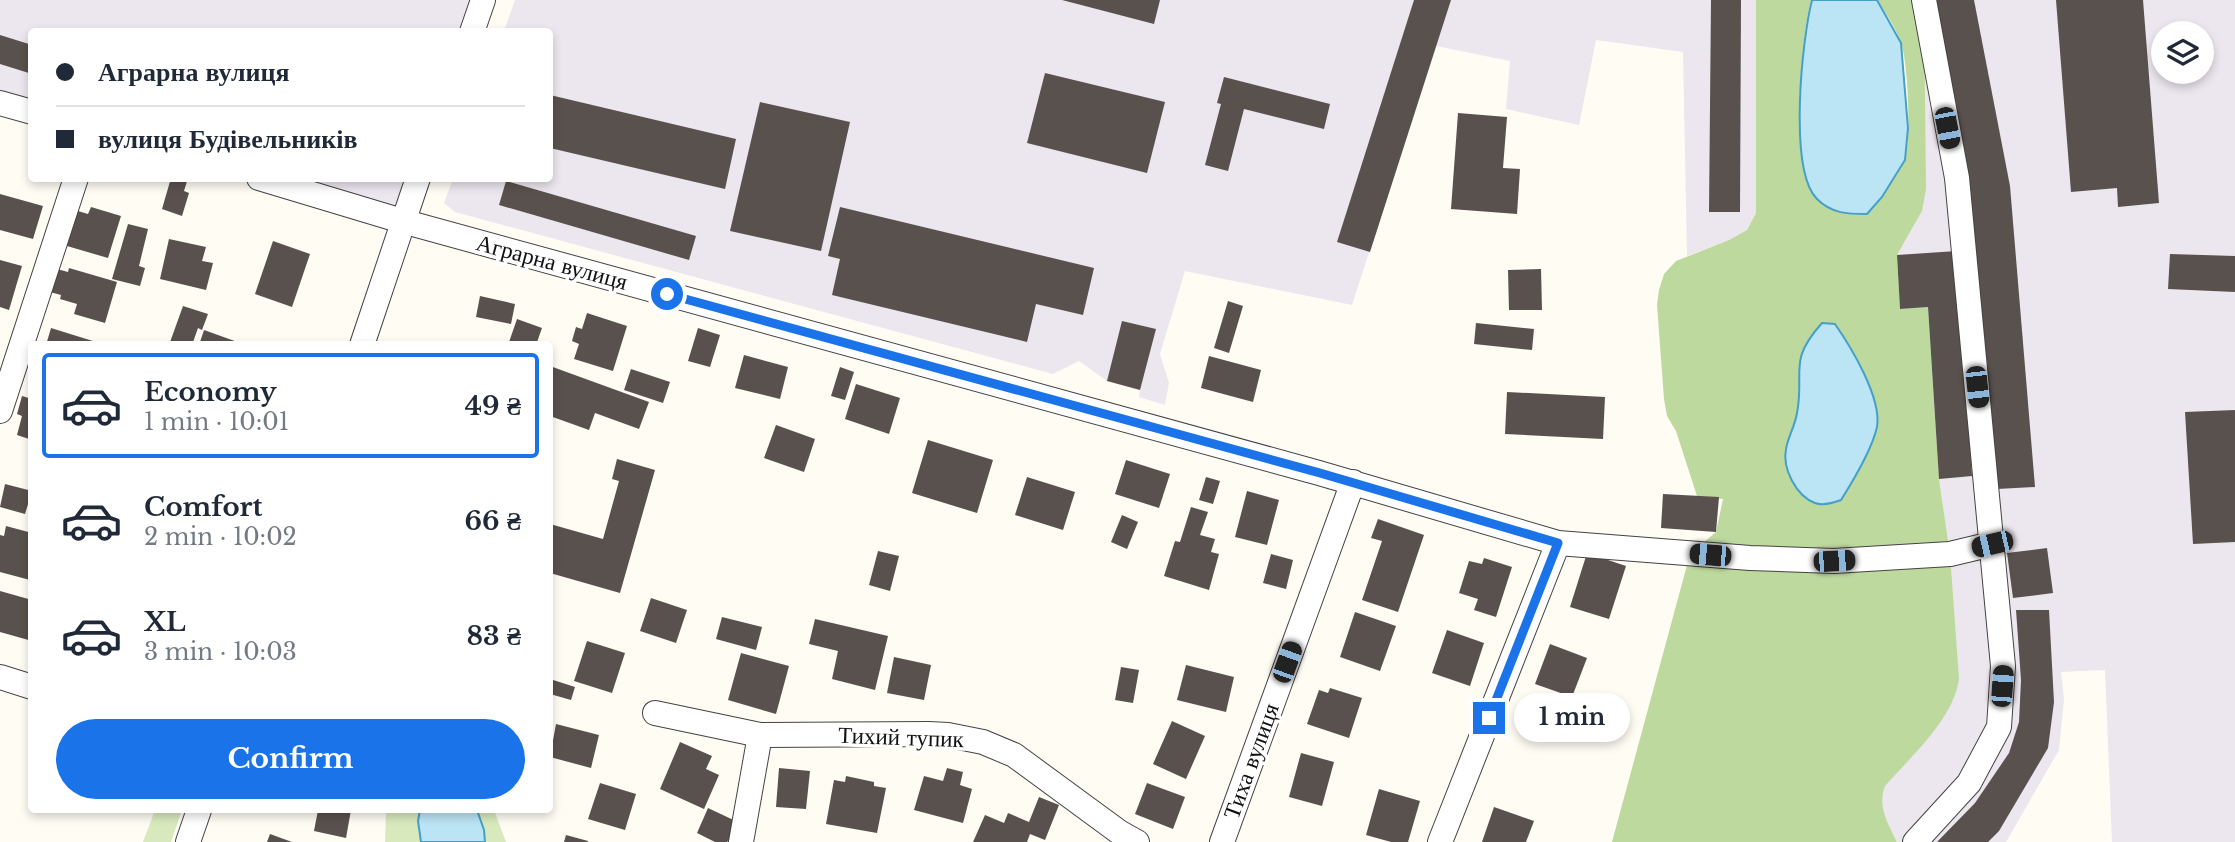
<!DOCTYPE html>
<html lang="en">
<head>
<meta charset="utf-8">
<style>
  :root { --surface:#fff; --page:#f2f2f3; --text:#1f2937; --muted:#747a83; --line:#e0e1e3; --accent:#1a73e8 }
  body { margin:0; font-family:"Libre Baskerville",serif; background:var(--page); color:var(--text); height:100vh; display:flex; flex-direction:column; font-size:26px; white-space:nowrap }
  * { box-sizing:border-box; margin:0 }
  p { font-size:23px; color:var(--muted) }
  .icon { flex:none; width:38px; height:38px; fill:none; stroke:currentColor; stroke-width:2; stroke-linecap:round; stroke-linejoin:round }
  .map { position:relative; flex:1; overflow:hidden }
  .drawer { position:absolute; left:28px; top:341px; width:525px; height:472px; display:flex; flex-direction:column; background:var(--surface); border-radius:7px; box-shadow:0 4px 10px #0003 }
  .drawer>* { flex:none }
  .hud { position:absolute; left:28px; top:28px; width:525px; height:154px; border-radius:7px; box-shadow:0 4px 10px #0003; display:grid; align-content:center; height:154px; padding:0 28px; background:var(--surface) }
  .controls { position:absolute; left:2151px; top:21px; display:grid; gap:14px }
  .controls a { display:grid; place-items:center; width:63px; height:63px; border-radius:50%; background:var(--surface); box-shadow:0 4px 10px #0003; font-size:35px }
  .end { position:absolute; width:32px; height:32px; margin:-16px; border:9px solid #1a73e8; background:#fff; box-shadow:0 0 0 4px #fff }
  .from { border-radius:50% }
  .bubble { position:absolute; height:49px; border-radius:24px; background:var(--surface); box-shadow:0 4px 10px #0003; font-size:23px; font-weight:700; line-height:49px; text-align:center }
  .car { position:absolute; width:21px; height:42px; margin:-21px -10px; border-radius:9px; box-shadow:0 0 5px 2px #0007; background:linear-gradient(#222 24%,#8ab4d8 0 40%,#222 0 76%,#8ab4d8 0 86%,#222 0) }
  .hud b { display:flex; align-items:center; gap:24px; height:66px; font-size:26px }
  .hud b+b { border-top:2px solid var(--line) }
  .hud i { width:18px; height:18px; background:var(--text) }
  ul { padding:12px 0 0; list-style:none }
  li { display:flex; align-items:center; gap:21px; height:105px; margin:0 14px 10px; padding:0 14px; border:4px solid transparent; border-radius:7px }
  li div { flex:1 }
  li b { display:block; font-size:26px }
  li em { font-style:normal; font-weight:700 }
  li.on { border-color:var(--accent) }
  li>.icon { width:63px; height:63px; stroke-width:1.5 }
  .action { display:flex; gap:14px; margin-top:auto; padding:14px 28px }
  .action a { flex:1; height:80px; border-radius:42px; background:var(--accent); color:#fff; font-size:28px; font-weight:700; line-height:80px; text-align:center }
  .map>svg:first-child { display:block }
  .industrial { fill:#ece6ee; fill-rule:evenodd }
  .green { fill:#d8e9be }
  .forest { fill:#bed99e }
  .water { fill:#bbe4f4; stroke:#44a0c9; stroke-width:2 }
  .building { fill:#59514d }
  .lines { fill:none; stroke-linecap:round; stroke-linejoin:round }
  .minor-casing { stroke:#434343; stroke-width:26 }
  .minor { stroke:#fff; stroke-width:24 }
  .route { stroke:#1a73e8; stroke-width:9 }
  .labels { text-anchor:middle; stroke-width:7; stroke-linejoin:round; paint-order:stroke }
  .street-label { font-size:23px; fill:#101010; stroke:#fff }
</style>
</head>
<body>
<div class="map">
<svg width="2235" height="842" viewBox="0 0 2235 842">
  <rect width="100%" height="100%" fill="#fffcf4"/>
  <g class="industrial">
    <polygon points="0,0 483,0 472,31 32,32 31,112 0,103"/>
    <polygon points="515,0 1756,0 1756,213 1747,230 1729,240 1687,256 1683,52 1596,40 1579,125 1506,109 1510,61 1436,46 1352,305 1185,271 1160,354 1169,383 1165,405 1139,397 1140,390 1107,381 1079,361 1053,374 455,212 444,203 453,179 550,178 550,32 504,31"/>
    <path d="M1921,0H2235V842H2112L2105,670L2061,672L2064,699L2059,750L2006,842H1897L1883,813L1881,797L1950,554L1939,479L1928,308L1900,309L1897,255L1922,211ZM2163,33H2202V72H2163Z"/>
    <polygon points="259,179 418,179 402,221"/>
  </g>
  <g class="green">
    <polygon points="155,810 182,810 171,842 143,842"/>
    <polygon points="386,810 494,810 506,842 385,842"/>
  </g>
  <path class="forest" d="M1756,0H1811C1801,40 1789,166 1816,198C1827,212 1850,211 1867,214C1880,199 1896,179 1904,161C1912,142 1908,63 1901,43C1896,28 1885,13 1878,0H1921L1924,4L1926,189L1922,211L1897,255L1900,309L1928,307L1939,479L1950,554L1959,679C1953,720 1912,755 1885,786C1877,807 1888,823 1897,842H1612L1690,554L1716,532L1723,499L1697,496L1676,431L1667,416L1664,399L1657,305L1659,290L1664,274L1676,261L1729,240L1747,230L1756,213Z"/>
  <g class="water">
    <path d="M1812,0H1877L1901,43L1908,128L1905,160L1882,197L1867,214C1848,214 1832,214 1817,199C1788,170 1802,39 1812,0Z"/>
    <path d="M1822,323L1835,324C1851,347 1882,398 1877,427C1872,449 1853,481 1841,500C1833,503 1823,506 1815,503C1796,496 1782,468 1786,449C1788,437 1795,426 1797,413C1805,371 1787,362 1822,323Z"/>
    <polygon points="420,810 477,810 484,830 485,842 421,842 418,821"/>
  </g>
  <g class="building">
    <polygon points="1062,0 1160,0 1154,24"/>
    <polygon points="1414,0 1451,0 1370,252 1337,242"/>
    <polygon points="1711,0 1741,0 1740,212 1709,212"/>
    <polygon points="1935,0 1974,0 2010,186 2035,487 1997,489"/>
    <polygon points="2056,0 2143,0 2159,203 2118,207 2117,188 2071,192"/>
    <polygon points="0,35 32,45 32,74 0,64"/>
    <polygon points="1045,73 1165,102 1147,173 1027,143"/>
    <polygon points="1224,77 1330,104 1324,129 1244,109 1228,171 1205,165 1221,104 1217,103"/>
    <polygon points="550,95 736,139 725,189 550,148"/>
    <polygon points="760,102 850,122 821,251 730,231"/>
    <polygon points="1458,113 1507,117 1503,168 1520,169 1517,214 1451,209"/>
    <polygon points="171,178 188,178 184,191 189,193 182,216 162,209"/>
    <polygon points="506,181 696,236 689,260 499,205"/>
    <polygon points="0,194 43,206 33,239 0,230"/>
    <polygon points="91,207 121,216 108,258 67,246 78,211 88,214"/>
    <polygon points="840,207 1094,268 1083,315 1036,304 1027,342 832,295 840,259 828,256"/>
    <polygon points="128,224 148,229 139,266 145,268 140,286 112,279"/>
    <polygon points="169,239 206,247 202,261 213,263 206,290 160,279"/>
    <polygon points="273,241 310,254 292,307 255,294"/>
    <polygon points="1957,251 1972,476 1939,479 1928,307 1900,309 1897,255"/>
    <polygon points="2170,254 2235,256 2235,292 2168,289"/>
    <polygon points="0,260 22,266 9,310 0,307"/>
    <polygon points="69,268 117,282 105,323 74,314 77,304 60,299 61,295 50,292 57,269 68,272"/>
    <polygon points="1541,269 1542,310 1509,310 1508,270"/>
    <polygon points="480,296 515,304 511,324 476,317"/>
    <polygon points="1228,301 1243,306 1229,353 1214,348"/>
    <polygon points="183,306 208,314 202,330 198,328 192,345 169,345"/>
    <polygon points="587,313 627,326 613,371 574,359 579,344 572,341 576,327 582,329"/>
    <polygon points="517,319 542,328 536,345 508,345"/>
    <polygon points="1122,321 1156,329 1140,390 1107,381"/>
    <polygon points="1476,323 1534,329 1532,350 1474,344"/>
    <polygon points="51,328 96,342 96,345 46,345"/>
    <polygon points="698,328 720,335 710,367 688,361"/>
    <polygon points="204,330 243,344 243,345 199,345"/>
    <polygon points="744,355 788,367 780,399 735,388"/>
    <polygon points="1209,356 1261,370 1253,402 1201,388"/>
    <polygon points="550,366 649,402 639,429 595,413 589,430 550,416"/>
    <polygon points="840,367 854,372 845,400 831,396"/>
    <polygon points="631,369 670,382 663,403 624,390"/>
    <polygon points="856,384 900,398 889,434 845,419"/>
    <polygon points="1507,392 1605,397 1603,439 1505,434"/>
    <polygon points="22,396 32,399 32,440 17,435 22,416 17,414"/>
    <polygon points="2235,410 2235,542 2193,544 2185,412"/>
    <polygon points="776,425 815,439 804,472 764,458"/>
    <polygon points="928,440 993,460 977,513 912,493"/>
    <polygon points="617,459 655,470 620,593 550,573 550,524 603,539 619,481 612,479"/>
    <polygon points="1126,460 1170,474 1159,508 1115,494"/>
    <polygon points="1027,477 1075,492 1063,530 1015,515"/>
    <polygon points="1206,477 1220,481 1213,504 1199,500"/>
    <polygon points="5,484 32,491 25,514 0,507"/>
    <polygon points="1247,491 1279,500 1267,545 1235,537"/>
    <polygon points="1663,494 1719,497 1716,532 1661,528"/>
    <polygon points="1191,507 1208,512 1200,535 1215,539 1211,552 1219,554 1209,590 1164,576 1175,541 1180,542"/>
    <polygon points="1122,515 1138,522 1127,549 1111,542"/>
    <polygon points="1378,519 1424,535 1398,612 1362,600 1382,541 1371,538"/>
    <polygon points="6,526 32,533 30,580 0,572 0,535 4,536"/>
    <polygon points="2047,548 2053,593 2013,598 2007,553"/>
    <polygon points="878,551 899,556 890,591 869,585"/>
    <polygon points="1587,553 1626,566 1609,619 1570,607"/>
    <polygon points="1271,554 1293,560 1286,589 1263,583"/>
    <polygon points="1484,558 1512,567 1496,617 1474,610 1478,599 1459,593 1469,561 1482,564"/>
    <polygon points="0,591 32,600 32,641 0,632"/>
    <polygon points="651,598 687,610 676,643 640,631"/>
    <polygon points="2016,610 2049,610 2054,702 2048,748 1999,831 1988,842 1937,842 1975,803 2009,753 2019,722 2021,680"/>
    <polygon points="1355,612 1396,626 1380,671 1340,657"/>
    <polygon points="722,617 762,627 756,650 716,639"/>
    <polygon points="815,619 888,636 875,690 832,679 838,651 809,644"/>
    <polygon points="1447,630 1484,643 1470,686 1432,673"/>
    <polygon points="587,641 625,653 612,693 574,681"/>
    <polygon points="1550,644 1587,658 1572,697 1535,684"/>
    <polygon points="741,653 789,666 776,714 728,700"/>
    <polygon points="894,657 931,665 924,700 887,693"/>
    <polygon points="1186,665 1234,677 1226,712 1177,700"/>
    <polygon points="1121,667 1139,670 1133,703 1115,700"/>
    <polygon points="550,679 575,687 571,700 550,694"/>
    <polygon points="1330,688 1362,698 1349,738 1307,724 1319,690 1328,693"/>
    <polygon points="1172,721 1205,736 1186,779 1153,764"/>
    <polygon points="556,724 599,735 591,768 550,757"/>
    <polygon points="680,742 712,756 706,769 719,775 704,809 660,789"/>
    <polygon points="1301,753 1334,762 1322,806 1289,797"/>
    <polygon points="779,768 810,771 806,809 776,807"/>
    <polygon points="947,768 963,772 960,785 972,789 963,823 914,810 924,776 943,781"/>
    <polygon points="846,776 874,782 874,786 886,788 877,833 826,824 834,780 845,782"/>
    <polygon points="600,783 636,794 625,830 588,819"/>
    <polygon points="1147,783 1185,797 1173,829 1135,814"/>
    <polygon points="1379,789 1420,801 1408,842 1391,842 1366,835"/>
    <polygon points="1039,797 1059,805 1045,840 1030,834 1027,842 973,842 985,815 1004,823 1008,813 1029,822"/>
    <polygon points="1494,807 1534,821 1526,842 1482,842"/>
    <polygon points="708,808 742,824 727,842 715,842 697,833"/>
    <polygon points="318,810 351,810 346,838 314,831"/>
    <polygon points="270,834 292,842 267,842"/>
    <polygon points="566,835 588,841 588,842 564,842"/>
  </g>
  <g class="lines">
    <g class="minor-casing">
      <g id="minor">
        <polyline points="472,32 483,0"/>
        <polyline points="0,103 32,112"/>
        <polyline points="259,178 402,221 1319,473 1558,543 1750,558 1834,561 1950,554 1992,544"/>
        <polyline points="362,345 418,178"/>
        <polyline points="0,411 76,178"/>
        <polyline points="0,677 32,687"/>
        <polyline points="655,713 760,735 929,734 948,735 983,742 1014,755 1119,832 1137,842"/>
        <polyline points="188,842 199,810"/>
        <polyline points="741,842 760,735"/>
        <polyline points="1222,842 1353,482"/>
        <polyline points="1440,842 1558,543"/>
        <polyline points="1915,842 1969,783 1999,727 2003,666 1957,178 1924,0"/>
      </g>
    </g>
    <use href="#minor" class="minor"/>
  </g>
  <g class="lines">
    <polyline class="route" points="667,294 1320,473 1558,543 1489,718"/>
  </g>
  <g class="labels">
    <g class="street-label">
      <text transform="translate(552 262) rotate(15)" y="8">Аграрна вулиця</text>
      <text transform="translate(901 737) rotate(2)" y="8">Тихий тупик</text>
      <text transform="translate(1251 761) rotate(-70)" y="8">Тиха вулиця</text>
    </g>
  </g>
</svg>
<div class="controls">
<a><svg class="icon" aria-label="layers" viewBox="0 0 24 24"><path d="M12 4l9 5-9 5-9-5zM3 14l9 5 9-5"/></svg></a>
</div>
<i class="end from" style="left:667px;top:294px"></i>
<i class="end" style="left:1489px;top:718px"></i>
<div class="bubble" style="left:1514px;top:693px;width:116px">1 min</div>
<i class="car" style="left:1947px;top:128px;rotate:169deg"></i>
<i class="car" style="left:1977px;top:387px;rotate:174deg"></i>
<i class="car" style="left:1992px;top:544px;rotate:257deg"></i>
<i class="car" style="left:1710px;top:555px;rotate:275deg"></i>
<i class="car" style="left:1834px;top:561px;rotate:87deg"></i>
<i class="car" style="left:1287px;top:662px;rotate:20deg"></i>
<i class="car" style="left:2002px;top:686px;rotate:4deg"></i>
<div class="hud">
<b><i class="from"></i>Аграрна вулиця</b>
<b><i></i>вулиця Будівельників</b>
</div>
<section class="drawer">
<ul>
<li class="on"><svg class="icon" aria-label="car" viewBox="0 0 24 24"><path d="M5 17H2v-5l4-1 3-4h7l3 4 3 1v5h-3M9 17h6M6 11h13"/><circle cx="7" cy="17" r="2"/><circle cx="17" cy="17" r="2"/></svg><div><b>Economy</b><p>1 min · 10:01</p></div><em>49 ₴</em></li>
<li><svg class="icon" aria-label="car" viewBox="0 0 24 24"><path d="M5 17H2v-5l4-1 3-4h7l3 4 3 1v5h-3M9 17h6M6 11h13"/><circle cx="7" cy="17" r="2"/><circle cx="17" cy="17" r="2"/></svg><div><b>Comfort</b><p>2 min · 10:02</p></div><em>66 ₴</em></li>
<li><svg class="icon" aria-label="car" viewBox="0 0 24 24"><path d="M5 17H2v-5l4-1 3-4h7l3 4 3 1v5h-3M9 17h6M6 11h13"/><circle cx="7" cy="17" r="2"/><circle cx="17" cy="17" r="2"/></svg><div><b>XL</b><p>3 min · 10:03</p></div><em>83 ₴</em></li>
</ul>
<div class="action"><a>Confirm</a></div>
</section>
</div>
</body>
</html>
